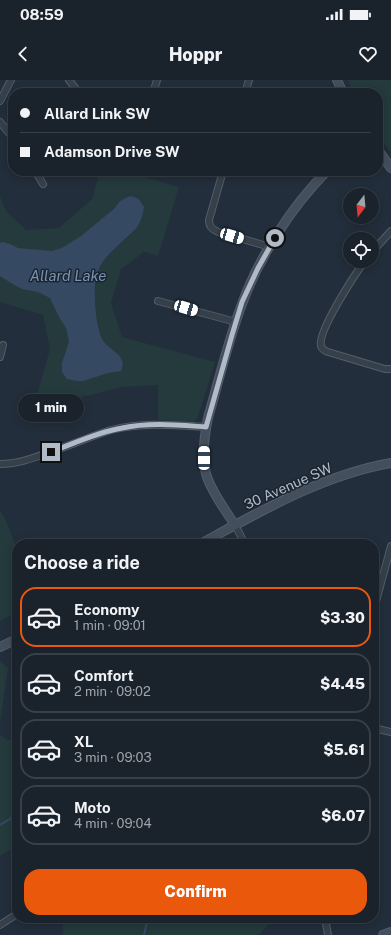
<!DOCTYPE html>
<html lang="en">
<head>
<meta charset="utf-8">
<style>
  :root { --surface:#1a222c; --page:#232a34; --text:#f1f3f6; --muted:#9fa4a9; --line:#383f48; --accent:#ea580c }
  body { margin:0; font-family:"Public Sans",sans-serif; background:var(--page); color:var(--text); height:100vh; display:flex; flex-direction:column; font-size:15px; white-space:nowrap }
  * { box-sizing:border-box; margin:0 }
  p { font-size:13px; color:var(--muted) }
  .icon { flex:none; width:22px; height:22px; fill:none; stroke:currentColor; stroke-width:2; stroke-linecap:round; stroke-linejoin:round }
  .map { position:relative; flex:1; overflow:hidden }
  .details { position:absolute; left:12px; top:459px; width:367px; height:384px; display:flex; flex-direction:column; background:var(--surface); border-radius:16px; box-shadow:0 2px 10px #0003,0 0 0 1px var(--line) }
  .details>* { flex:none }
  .guide { position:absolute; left:8px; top:8px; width:375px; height:88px; border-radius:16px; box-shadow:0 2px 10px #0003,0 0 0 1px var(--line); display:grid; align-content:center; height:88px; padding:0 12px; background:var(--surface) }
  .needle { width:26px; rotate:196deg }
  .controls { position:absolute; left:343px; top:108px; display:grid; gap:8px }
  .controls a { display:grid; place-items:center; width:36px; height:36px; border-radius:50%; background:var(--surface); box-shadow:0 2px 10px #0003,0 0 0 1px var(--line); font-size:20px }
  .end { position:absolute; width:18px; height:18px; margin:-9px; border:5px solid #b1bac7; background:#111; box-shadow:0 0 0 2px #111 }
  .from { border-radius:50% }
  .bubble { position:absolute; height:28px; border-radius:14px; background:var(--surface); box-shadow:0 2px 10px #0003,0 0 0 1px var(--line); font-size:13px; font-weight:800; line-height:28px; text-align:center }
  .car { position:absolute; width:12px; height:24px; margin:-12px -6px; border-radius:5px; box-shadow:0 0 3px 1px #0007; background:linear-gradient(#fff 24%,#345 0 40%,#fff 0 76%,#345 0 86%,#fff 0) }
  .guide b { display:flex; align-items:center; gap:14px; height:38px; font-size:15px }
  .guide b+b { border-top:1px solid var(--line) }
  .guide i { width:10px; height:10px; background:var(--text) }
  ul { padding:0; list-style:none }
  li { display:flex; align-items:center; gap:12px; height:60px; margin:0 8px 6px; padding:0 4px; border:2px solid var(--line); border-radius:16px }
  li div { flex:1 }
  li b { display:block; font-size:15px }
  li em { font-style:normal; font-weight:800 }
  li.current { border-color:var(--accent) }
  li>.icon { width:36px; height:36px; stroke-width:1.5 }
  h2 { padding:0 12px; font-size:18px; line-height:48px }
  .button { display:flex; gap:8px; margin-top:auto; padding:8px 12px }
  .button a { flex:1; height:46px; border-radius:16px; background:var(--accent); color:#fff; font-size:16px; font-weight:800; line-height:46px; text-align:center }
  .status { display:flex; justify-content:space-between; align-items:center; height:28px; padding:0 20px; background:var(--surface); direction:ltr }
  .status svg { height:11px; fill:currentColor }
  header { display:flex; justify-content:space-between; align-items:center; height:52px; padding:0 12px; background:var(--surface); font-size:18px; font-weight:800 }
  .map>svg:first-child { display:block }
  .green { fill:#243a3c }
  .water { fill:#354a62 }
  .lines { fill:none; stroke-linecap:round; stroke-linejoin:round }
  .stream { stroke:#354a62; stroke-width:2 }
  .street-casing { stroke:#545d69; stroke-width:8 }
  .secondary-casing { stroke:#545d69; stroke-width:10 }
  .street { stroke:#36404b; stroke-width:6 }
  .secondary { stroke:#444f5e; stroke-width:8 }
  .route { stroke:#b1bac7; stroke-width:5 }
  .labels { text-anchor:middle; stroke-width:3; stroke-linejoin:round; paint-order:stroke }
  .street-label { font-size:14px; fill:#b1bac7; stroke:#1b2530 }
  .water-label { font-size:15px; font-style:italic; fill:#7892af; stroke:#1b2530 }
</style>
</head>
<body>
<div class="status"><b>08:59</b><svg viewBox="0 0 49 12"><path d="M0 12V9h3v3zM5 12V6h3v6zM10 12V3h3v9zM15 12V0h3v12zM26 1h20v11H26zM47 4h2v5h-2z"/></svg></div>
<header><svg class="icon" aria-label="back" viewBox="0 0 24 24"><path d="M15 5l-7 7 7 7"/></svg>Hoppr<svg class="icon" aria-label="heart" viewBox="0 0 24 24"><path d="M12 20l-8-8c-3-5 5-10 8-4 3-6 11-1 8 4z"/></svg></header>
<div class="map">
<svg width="391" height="855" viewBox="0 0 391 855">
  <rect width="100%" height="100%" fill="#222e3b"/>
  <g class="green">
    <polygon points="348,0 391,0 391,73 378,55 378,13 353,13"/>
    <polygon points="100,91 124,91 179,107 158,176 144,172 121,189 111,223 122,257 215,282 198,337 193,342 158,340 158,305 123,307 33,329 50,269 43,235 0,222 0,116 6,131 26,150 59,148 92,119"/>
    <polygon points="0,431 4,436 17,468 17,532 0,541"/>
    <polygon points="0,581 8,588 0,644"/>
    <polygon points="0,655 8,660 17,659 17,766 0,776"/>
    <polygon points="63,838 275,838 258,855 61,855 63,852"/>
  </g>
  <path class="water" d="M130,116C139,118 139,119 144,127C143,134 141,142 137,147C135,150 131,153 128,156C121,163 111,171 104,180C99,186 96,197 95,205C94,218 96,252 104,262C111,271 128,276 121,291L108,293L83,301H77L67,299L62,292V283L69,262L68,257L66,248L59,237L50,218L38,212L22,209L11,203L0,196V163L3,162L10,164L18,168L52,171L62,168L81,156L114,129L120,121Z"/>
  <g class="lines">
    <g class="stream">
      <polyline points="0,745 10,739 17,730"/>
      <polyline points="144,855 148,838"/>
    </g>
    <g class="street-casing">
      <g id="street">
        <polyline points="69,0 79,13"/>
        <polyline points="153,13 157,0"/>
        <polyline points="245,13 249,0"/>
        <polyline points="0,21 11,0"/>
        <polyline points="0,42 13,58"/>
        <polyline points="35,91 43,104"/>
        <path d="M223,91L209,140C209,147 212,149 218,152L270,167"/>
        <polyline points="372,172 391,151"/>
        <path d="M365,181C355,194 317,252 321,266C322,269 325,271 328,272L385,289H391"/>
        <polyline points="158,221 236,242"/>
        <polyline points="0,277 3,265"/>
        <path d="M0,384C19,384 36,377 53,371C73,364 92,356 111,350C142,342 174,345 206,347"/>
        <polyline points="235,445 245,464"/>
        <polyline points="374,529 391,466"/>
        <polyline points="374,648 391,652"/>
        <polyline points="325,838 328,855"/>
        <polyline points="0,845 17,834"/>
      </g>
    </g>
    <g class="secondary-casing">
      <g id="secondary">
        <polyline points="337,0 343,13"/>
        <polyline points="378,70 391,88"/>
        <path d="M235,445C225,430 213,414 207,397C201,378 204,357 208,338C219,300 228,261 242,224C259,177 292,126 327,91"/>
        <path d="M200,464C261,431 323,395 391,383"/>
        <polyline points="0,567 17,559"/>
        <polyline points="383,855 391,852"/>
      </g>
    </g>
    <use href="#street" class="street"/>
    <use href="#secondary" class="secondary"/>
  </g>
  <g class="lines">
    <path class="route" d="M51,372C75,363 98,352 122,348C150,342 178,345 206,347L232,255L242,222L258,188L275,158"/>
  </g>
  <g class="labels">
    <g class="street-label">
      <text transform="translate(288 406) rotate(-24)" y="5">30 Avenue SW</text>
    </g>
    <g class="water-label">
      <text x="68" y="201">Allard Lake</text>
    </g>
  </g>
</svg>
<div class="controls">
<a><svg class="needle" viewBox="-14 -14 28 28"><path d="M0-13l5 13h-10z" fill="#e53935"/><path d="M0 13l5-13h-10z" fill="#9fa4a9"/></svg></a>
<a><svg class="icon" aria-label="locate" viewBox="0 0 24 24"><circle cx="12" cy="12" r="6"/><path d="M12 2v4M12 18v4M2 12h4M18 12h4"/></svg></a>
</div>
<i class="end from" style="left:275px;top:158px"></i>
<i class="end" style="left:51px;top:372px"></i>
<div class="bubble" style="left:18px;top:314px;width:66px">1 min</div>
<i class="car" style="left:232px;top:156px;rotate:106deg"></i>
<i class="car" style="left:186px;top:228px;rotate:106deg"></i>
<i class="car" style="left:204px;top:378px;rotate:0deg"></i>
<div class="guide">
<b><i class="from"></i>Allard Link SW</b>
<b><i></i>Adamson Drive SW</b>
</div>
<section class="details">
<h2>Choose a ride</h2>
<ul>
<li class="current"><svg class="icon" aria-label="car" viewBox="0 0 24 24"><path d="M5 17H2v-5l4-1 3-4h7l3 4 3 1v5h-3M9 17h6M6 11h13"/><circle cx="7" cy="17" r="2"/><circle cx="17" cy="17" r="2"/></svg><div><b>Economy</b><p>1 min · 09:01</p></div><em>$3.30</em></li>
<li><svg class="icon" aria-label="car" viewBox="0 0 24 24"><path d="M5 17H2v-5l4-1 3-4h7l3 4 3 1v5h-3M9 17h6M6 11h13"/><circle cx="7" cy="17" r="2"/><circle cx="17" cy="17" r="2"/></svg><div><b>Comfort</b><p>2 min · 09:02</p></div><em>$4.45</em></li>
<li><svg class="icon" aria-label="car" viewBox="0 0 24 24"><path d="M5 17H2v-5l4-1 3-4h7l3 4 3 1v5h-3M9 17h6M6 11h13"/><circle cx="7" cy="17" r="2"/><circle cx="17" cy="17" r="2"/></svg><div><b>XL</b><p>3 min · 09:03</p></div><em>$5.61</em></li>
<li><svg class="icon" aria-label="car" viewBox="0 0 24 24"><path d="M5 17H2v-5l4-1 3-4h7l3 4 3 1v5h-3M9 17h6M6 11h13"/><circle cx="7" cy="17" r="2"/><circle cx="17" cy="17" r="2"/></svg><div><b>Moto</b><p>4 min · 09:04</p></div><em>$6.07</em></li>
</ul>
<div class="button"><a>Confirm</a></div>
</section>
</div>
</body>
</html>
